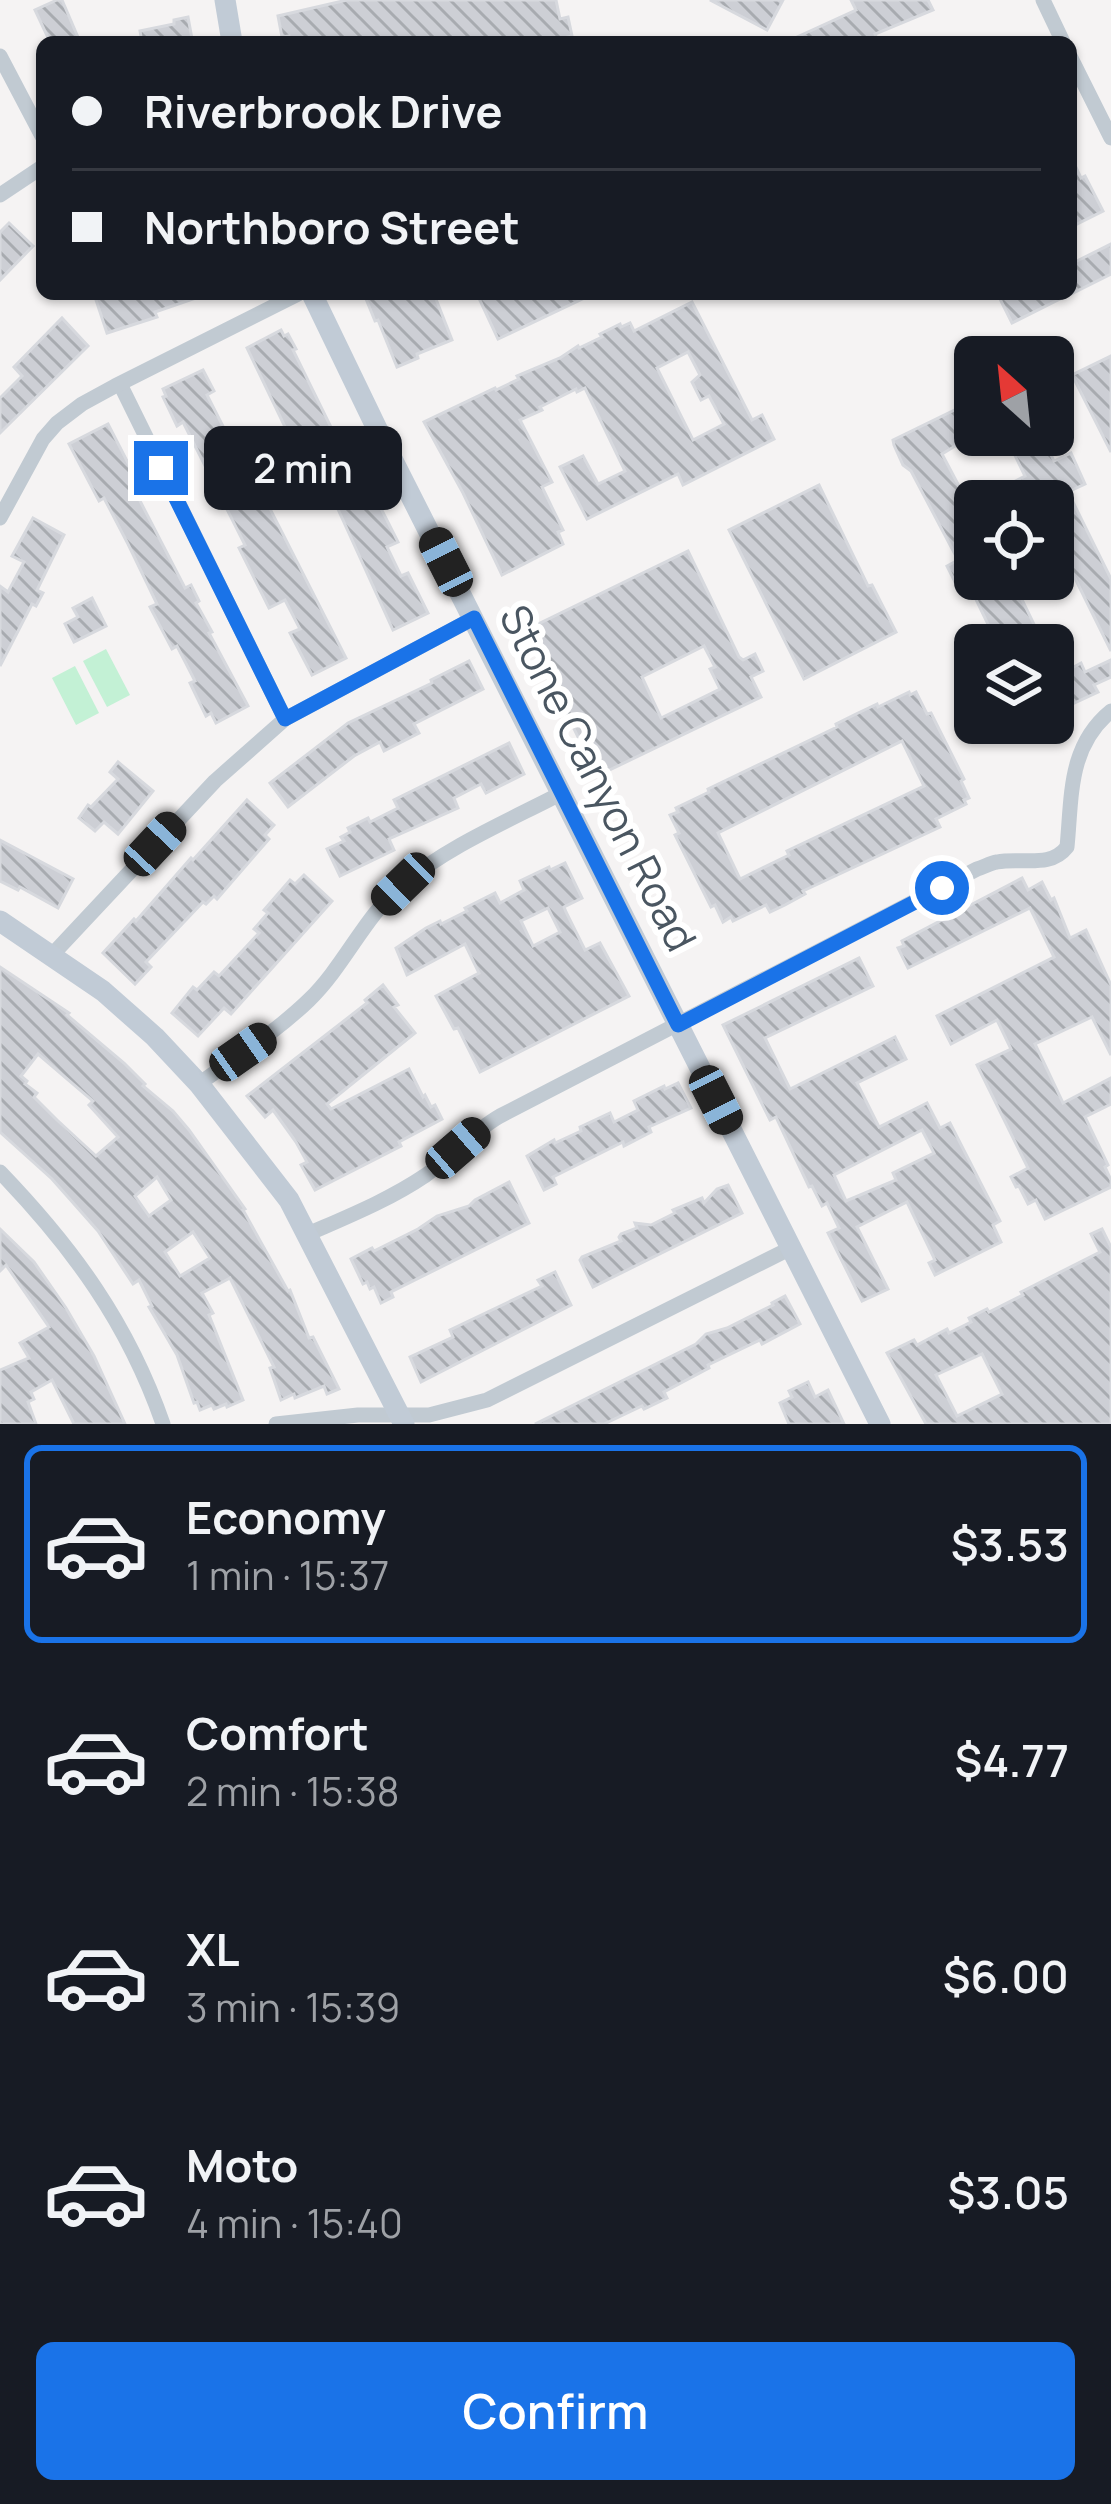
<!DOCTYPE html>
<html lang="en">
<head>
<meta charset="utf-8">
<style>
  :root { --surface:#171b24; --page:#242831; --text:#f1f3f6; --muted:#9ea1a6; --line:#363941; --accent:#1a73e8 }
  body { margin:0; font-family:Manrope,sans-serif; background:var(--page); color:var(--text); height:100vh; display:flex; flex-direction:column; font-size:45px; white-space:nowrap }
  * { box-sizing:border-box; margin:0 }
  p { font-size:39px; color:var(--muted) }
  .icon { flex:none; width:66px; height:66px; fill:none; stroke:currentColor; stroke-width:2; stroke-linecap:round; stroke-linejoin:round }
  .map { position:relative; height:1424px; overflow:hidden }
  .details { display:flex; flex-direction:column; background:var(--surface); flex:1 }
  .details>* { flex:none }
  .hud { position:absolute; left:36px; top:36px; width:1041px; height:264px; border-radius:18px; box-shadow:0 3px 9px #0004; display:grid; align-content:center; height:264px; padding:0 36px; background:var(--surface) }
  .needle { width:78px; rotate:333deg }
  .tools { position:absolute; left:954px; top:336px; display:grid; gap:24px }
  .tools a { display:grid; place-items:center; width:120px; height:120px; border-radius:18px; background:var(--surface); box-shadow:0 3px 9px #0004; font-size:60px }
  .end { position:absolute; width:54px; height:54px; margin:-27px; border:15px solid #1a73e8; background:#fff; box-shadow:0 0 0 6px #fff }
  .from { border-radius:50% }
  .bubble { position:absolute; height:84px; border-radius:18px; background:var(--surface); box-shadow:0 3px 9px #0004; font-size:39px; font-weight:600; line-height:84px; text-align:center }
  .car { position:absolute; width:36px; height:72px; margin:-36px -18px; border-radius:15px; box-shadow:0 0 9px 3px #0007; background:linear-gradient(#222 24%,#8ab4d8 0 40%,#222 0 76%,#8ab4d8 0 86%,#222 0) }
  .hud b { display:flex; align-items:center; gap:42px; height:114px; font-size:45px }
  .hud b+b { border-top:3px solid var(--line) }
  .hud i { width:30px; height:30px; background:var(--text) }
  ul { padding:21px 0 0; list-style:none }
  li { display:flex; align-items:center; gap:36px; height:198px; margin:0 24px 18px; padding:0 12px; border:6px solid transparent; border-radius:18px }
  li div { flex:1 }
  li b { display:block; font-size:45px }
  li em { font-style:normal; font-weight:600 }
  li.current { border-color:var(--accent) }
  li>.icon { width:108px; height:108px; stroke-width:1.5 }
  .primary-button { display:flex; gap:24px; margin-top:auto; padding:24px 36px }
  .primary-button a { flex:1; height:138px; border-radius:18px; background:var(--accent); color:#fff; font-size:48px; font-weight:600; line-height:138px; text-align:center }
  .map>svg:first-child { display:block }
  .green { fill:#c3f1d5 }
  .building { fill:url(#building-back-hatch); stroke:#d7d9de; stroke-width:3; fill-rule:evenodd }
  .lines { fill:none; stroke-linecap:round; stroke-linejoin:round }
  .street { stroke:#c1cad2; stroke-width:15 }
  .secondary { stroke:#c1cbd6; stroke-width:21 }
  .route { stroke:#1a73e8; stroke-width:15 }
  .labels { text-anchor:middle; stroke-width:12; stroke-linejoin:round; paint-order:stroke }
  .street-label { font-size:42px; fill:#4a5661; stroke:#fff }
</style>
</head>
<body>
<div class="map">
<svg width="1111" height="1424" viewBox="0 0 1111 1424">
  <defs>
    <pattern id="building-back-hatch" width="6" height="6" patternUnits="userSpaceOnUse" patternTransform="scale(3)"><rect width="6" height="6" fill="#cdcfd5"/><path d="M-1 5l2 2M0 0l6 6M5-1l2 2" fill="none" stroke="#a8abb0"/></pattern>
  </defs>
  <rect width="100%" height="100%" fill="#f5f3f3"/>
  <g class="green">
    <polygon points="106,649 130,695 107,707 83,661"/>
    <polygon points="75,666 99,713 76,725 52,678"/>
  </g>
  <g class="building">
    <polygon points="57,0 62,0 80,42 50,42 35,10"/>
    <polygon points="347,0 556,0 560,19 568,17 572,36 547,42 290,42 289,36 282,37 278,16"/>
    <polygon points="710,0 783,0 767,30"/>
    <polygon points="851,0 928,0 933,10 875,34 877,39 870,42 786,42 856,10"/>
    <polygon points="188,17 192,39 190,42 142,42 140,31 174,24 174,20"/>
    <polygon points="1071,157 1081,178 1085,176 1103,211 1071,227"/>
    <polygon points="9,223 33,246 0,280 0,232"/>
    <polygon points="1111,244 1111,274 1071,294 1071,264"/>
    <polygon points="104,294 201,294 202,296 155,312 157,317 107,333 95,297"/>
    <polygon points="364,294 434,294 452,340 417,354 418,358 397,367 378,320 375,321"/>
    <polygon points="477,294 593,294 498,339"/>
    <polygon points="1011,294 1070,294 1012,323 1000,299"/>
    <path d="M692,302L752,420L762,415L774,439L683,485L678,474L587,519L560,467L583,456L598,484L625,471L585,388L577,392L576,389L540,407L542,410L520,420L552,482L542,487L563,530L558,532L563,544L502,575L463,493L424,422L495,388L496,390L519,379L517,376L560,358L578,346L579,348L602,337L600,334L620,324L621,327L630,323L634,331ZM688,352L700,375L692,382L701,400L709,396L724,424L693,440L657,368Z"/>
    <polygon points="62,318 88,346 0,433 0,398 22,376 14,367"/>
    <polygon points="281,330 284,336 288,334 296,349 293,350 350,466 358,463 398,542 387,547 401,576 408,573 428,613 393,630 322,474 309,481 299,460 306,457 292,428 287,431 247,348"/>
    <polygon points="1111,356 1111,452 1072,375"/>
    <polygon points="203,370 214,391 207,395 232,444 236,442 346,658 312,675 290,633 300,629 285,600 269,608 239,548 245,545 183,422 177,426 163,397 166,396 163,389"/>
    <polygon points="969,403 971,407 975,406 975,434 942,454 969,505 975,502 975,579 1012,579 1044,645 998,645 970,587 960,592 947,566 958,560 911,471 903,465 894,445 893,440"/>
    <polygon points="108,424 145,496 139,499 185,588 191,585 199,601 196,603 212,632 209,633 248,706 216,723 211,713 206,716 190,683 195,681 177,646 172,649 150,607 157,604 128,544 104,498 99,501 69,444"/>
    <polygon points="1005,435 1041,435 1054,461 1071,453 1085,484 1068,492 1111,579 1111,651 1055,538 1060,536 1053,522 1053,501 977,501 1025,476"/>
    <polygon points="819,485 868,586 872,585 896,632 804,679 729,530"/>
    <polygon points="33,518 64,535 37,590 43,593 36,606 32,604 0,666 0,586 8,592 24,562 12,556"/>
    <path d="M688,551L739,657L743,660L755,654L763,671L751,677L761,697L597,776L526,630ZM704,646L715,667L710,669L720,689L661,718L642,677Z"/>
    <polygon points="92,598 106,626 74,642 65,624 78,617 73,608"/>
    <polygon points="1065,659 1070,669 1081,663 1085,672 1111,660 1111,677 1094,685 1098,692 1053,713 1053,665"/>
    <polygon points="469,661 483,689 414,724 419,733 384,751 380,742 354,756 288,807 270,783 348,723 432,683 431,680"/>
    <path d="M909,692L910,695L916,692L927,714L931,713L964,779L961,781L969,798L964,800L966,804L936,819L940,827L803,891L805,894L785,905L770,912L766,905L733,921L731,917L723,922L715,905L711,907L675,835L679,833L670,815L678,812L676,808L709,792L708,789L837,727L836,724L856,714L877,704L878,707ZM902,741L924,786L787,851L789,855L740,879L718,833Z"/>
    <polygon points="509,743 524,774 486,793 481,784 454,798 458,808 389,839 394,850 340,876 327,849 344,841 341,837 350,832 348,828 368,818 370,822 398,808 394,800"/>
    <polygon points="118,762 153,791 118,834 104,822 95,831 79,818 88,805 91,807 118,779 110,772"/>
    <polygon points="247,800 274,825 265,835 269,839 217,899 214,896 206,904 203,902 146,962 151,967 135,984 103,953 134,919 136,921 191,858 193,860"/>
    <polygon points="0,840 73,879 58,908 20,887 18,890 0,881"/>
    <path d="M565,863L582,898L564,907L566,912L585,950L600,943L629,996L480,1072L458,1028L454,1029L436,996L479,973L465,944L407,975L396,948L426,928L440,921L441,924L467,911L465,908L495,893L500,903L524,890L520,881L549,867L550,870ZM548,908L560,932L533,946L521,921Z"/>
    <polygon points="304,875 332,901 231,1014 224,1008 198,1036 172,1013 193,987 197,990 214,972 219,976 259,933 254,929 268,913 264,910 290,880 295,884"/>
    <polygon points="1022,878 1028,890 1042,882 1051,900 1054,898 1070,938 1086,930 1111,985 1111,1055 1092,1017 1035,1044 1063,1103 1111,1078 1111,1104 1085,1117 1108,1165 1105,1167 1111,1180 1111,1187 1045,1219 1036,1200 1028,1204 1019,1186 1016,1187 1011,1177 1028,1168 977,1065 1011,1049 997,1020 951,1044 937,1016 1054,957 1030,908 908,968 898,948 904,946 902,941"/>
    <path d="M859,958L873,986L765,1038L790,1089L895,1037L906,1059L857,1083L879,1127L927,1103L940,1128L950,1123L1000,1221L993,1225L1001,1242L935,1275L929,1263L935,1260L907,1202L857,1227L888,1289L862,1301L828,1233L839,1228L827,1203L822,1206L812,1186L809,1187L776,1117L770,1120L723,1025ZM922,1130L934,1153L893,1173L896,1180L846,1201L834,1175Z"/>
    <path d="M0,967L69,1013L67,1015L124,1063L145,1084L143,1086L173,1111L189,1130L245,1209L243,1210L288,1291L290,1290L309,1338L313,1337L339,1389L327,1394L324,1386L295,1398L294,1394L281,1400L270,1368L274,1367L230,1278L202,1293L213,1313L209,1315L243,1400L227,1407L226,1404L214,1409L212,1405L200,1410L197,1402L194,1403L177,1355L149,1307L152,1306L139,1280L133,1284L98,1231L52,1179L0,1132ZM38,1054L93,1101L89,1105L118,1137L96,1156L57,1120L34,1097L37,1093L25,1084L27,1081L21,1076ZM157,1177L171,1200L149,1216L135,1196ZM193,1232L210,1258L180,1276L165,1252Z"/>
    <polygon points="383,985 398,1005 394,1007 415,1033 327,1104 331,1109 409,1069 423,1097 425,1095 431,1107 435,1105 442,1119 399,1142 401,1146 315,1190 301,1165 307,1162 296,1142 273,1110 265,1117 247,1096 367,1003 365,1000"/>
    <polygon points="678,1083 691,1108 649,1127 651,1132 624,1146 623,1142 553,1177 556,1184 544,1190 527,1156 554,1140 555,1143 581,1131 580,1127 610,1113 614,1122 638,1110 634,1101 664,1086 665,1089"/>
    <polygon points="509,1182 529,1223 391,1292 393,1297 381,1303 374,1287 370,1289 367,1282 363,1284 351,1259 372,1248 374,1251 418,1229 437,1216 469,1206 475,1200"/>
    <polygon points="728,1185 742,1213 593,1287 580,1260 582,1257 621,1241 619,1237 621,1234 637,1228 635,1223 651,1225 675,1213 673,1210 702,1198 704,1203 717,1189"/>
    <polygon points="0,1229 34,1262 66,1308 94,1356 125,1424 74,1424 52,1380 31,1392 34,1399 28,1402 36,1424 0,1424 0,1370 29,1358 20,1343 49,1327 6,1265 0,1271"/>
    <path d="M1102,1229L1111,1247V1424H926L887,1353L914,1340L917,1345L947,1329L949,1333L971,1322L969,1318L987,1309L989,1312L1023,1295L1021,1292L1100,1252L1091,1234ZM982,1354L1002,1394L957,1416L936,1375Z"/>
    <polygon points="555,1272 571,1305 421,1382 410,1357 453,1337 450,1330 542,1286 538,1280"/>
    <polygon points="785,1296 800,1324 762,1344 760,1340 708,1365 709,1368 664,1392 667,1398 644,1409 642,1406 604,1424 535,1424 696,1344 706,1334 727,1328 773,1305 772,1303"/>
    <polygon points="808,1382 815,1397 828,1390 844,1424 789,1424 780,1403 792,1397 789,1391"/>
  </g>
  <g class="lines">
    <g class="street">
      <polyline points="1043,0 1063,42"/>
      <polyline points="0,56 42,136"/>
      <polyline points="1071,58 1111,138"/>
      <polyline points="0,195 42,167"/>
      <polyline points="120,384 285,719"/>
      <polyline points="0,518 43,439 57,423 82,404 115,386 298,294"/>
      <polyline points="52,955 215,781 285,719 474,618"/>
      <path d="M199,1084C236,1057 276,1032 309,1000C345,965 364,917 402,885C446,847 510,820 562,793"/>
      <path d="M0,1172C73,1248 128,1323 163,1424"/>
      <path d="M308,1234C349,1216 389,1200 426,1175C452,1156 472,1132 500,1116L977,869C984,867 990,863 997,862C1022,857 1050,869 1067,847C1072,796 1068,746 1111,711"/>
      <polyline points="276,1424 358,1415 429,1415 487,1400 791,1248"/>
    </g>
    <g class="secondary">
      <polyline points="225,0 232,42"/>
      <polyline points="312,294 380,435 880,1424"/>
      <polyline points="0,921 103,991 155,1037 199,1084 289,1200 404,1424"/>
    </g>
  </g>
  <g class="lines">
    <polyline class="route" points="161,468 285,719 474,618 678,1025 942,888"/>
  </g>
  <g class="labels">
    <g class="street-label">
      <text transform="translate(598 778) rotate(63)" y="15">Stone Canyon Road</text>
    </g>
  </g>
</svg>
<div class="tools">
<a><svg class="needle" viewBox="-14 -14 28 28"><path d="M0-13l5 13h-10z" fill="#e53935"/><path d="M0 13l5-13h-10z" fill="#9ea1a6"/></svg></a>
<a><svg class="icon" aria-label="locate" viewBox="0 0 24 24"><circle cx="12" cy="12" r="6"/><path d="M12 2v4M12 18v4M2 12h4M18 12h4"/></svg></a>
<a><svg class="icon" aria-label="layers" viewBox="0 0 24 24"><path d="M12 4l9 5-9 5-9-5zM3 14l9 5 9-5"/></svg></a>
</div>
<i class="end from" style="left:942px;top:888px"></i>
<i class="end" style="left:161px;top:468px"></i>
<div class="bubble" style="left:204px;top:426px;width:198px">2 min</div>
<i class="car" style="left:446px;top:562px;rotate:333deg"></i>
<i class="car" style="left:155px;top:844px;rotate:43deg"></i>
<i class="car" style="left:403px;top:884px;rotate:226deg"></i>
<i class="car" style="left:243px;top:1052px;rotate:55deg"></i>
<i class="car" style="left:716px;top:1100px;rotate:153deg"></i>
<i class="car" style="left:458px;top:1148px;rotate:49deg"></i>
<div class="hud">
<b><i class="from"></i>Riverbrook Drive</b>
<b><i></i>Northboro Street</b>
</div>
</div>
<section class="details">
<ul>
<li class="current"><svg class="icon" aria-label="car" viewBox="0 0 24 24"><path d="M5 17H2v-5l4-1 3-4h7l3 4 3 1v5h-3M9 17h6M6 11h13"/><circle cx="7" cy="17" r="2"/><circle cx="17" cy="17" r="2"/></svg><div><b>Economy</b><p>1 min · 15:37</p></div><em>$3.53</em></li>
<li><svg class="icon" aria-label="car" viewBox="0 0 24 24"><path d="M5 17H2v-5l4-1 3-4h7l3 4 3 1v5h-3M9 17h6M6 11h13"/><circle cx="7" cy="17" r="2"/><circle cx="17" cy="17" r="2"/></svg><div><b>Comfort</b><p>2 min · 15:38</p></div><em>$4.77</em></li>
<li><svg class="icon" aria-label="car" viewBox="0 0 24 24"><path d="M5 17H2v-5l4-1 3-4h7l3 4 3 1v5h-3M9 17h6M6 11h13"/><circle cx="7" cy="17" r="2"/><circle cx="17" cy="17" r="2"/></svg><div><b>XL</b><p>3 min · 15:39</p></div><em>$6.00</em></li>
<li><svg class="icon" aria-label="car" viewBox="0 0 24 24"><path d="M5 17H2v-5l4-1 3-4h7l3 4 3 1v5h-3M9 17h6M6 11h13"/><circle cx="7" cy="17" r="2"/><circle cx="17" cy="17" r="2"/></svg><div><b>Moto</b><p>4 min · 15:40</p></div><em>$3.05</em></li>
</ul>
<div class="primary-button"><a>Confirm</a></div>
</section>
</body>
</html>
